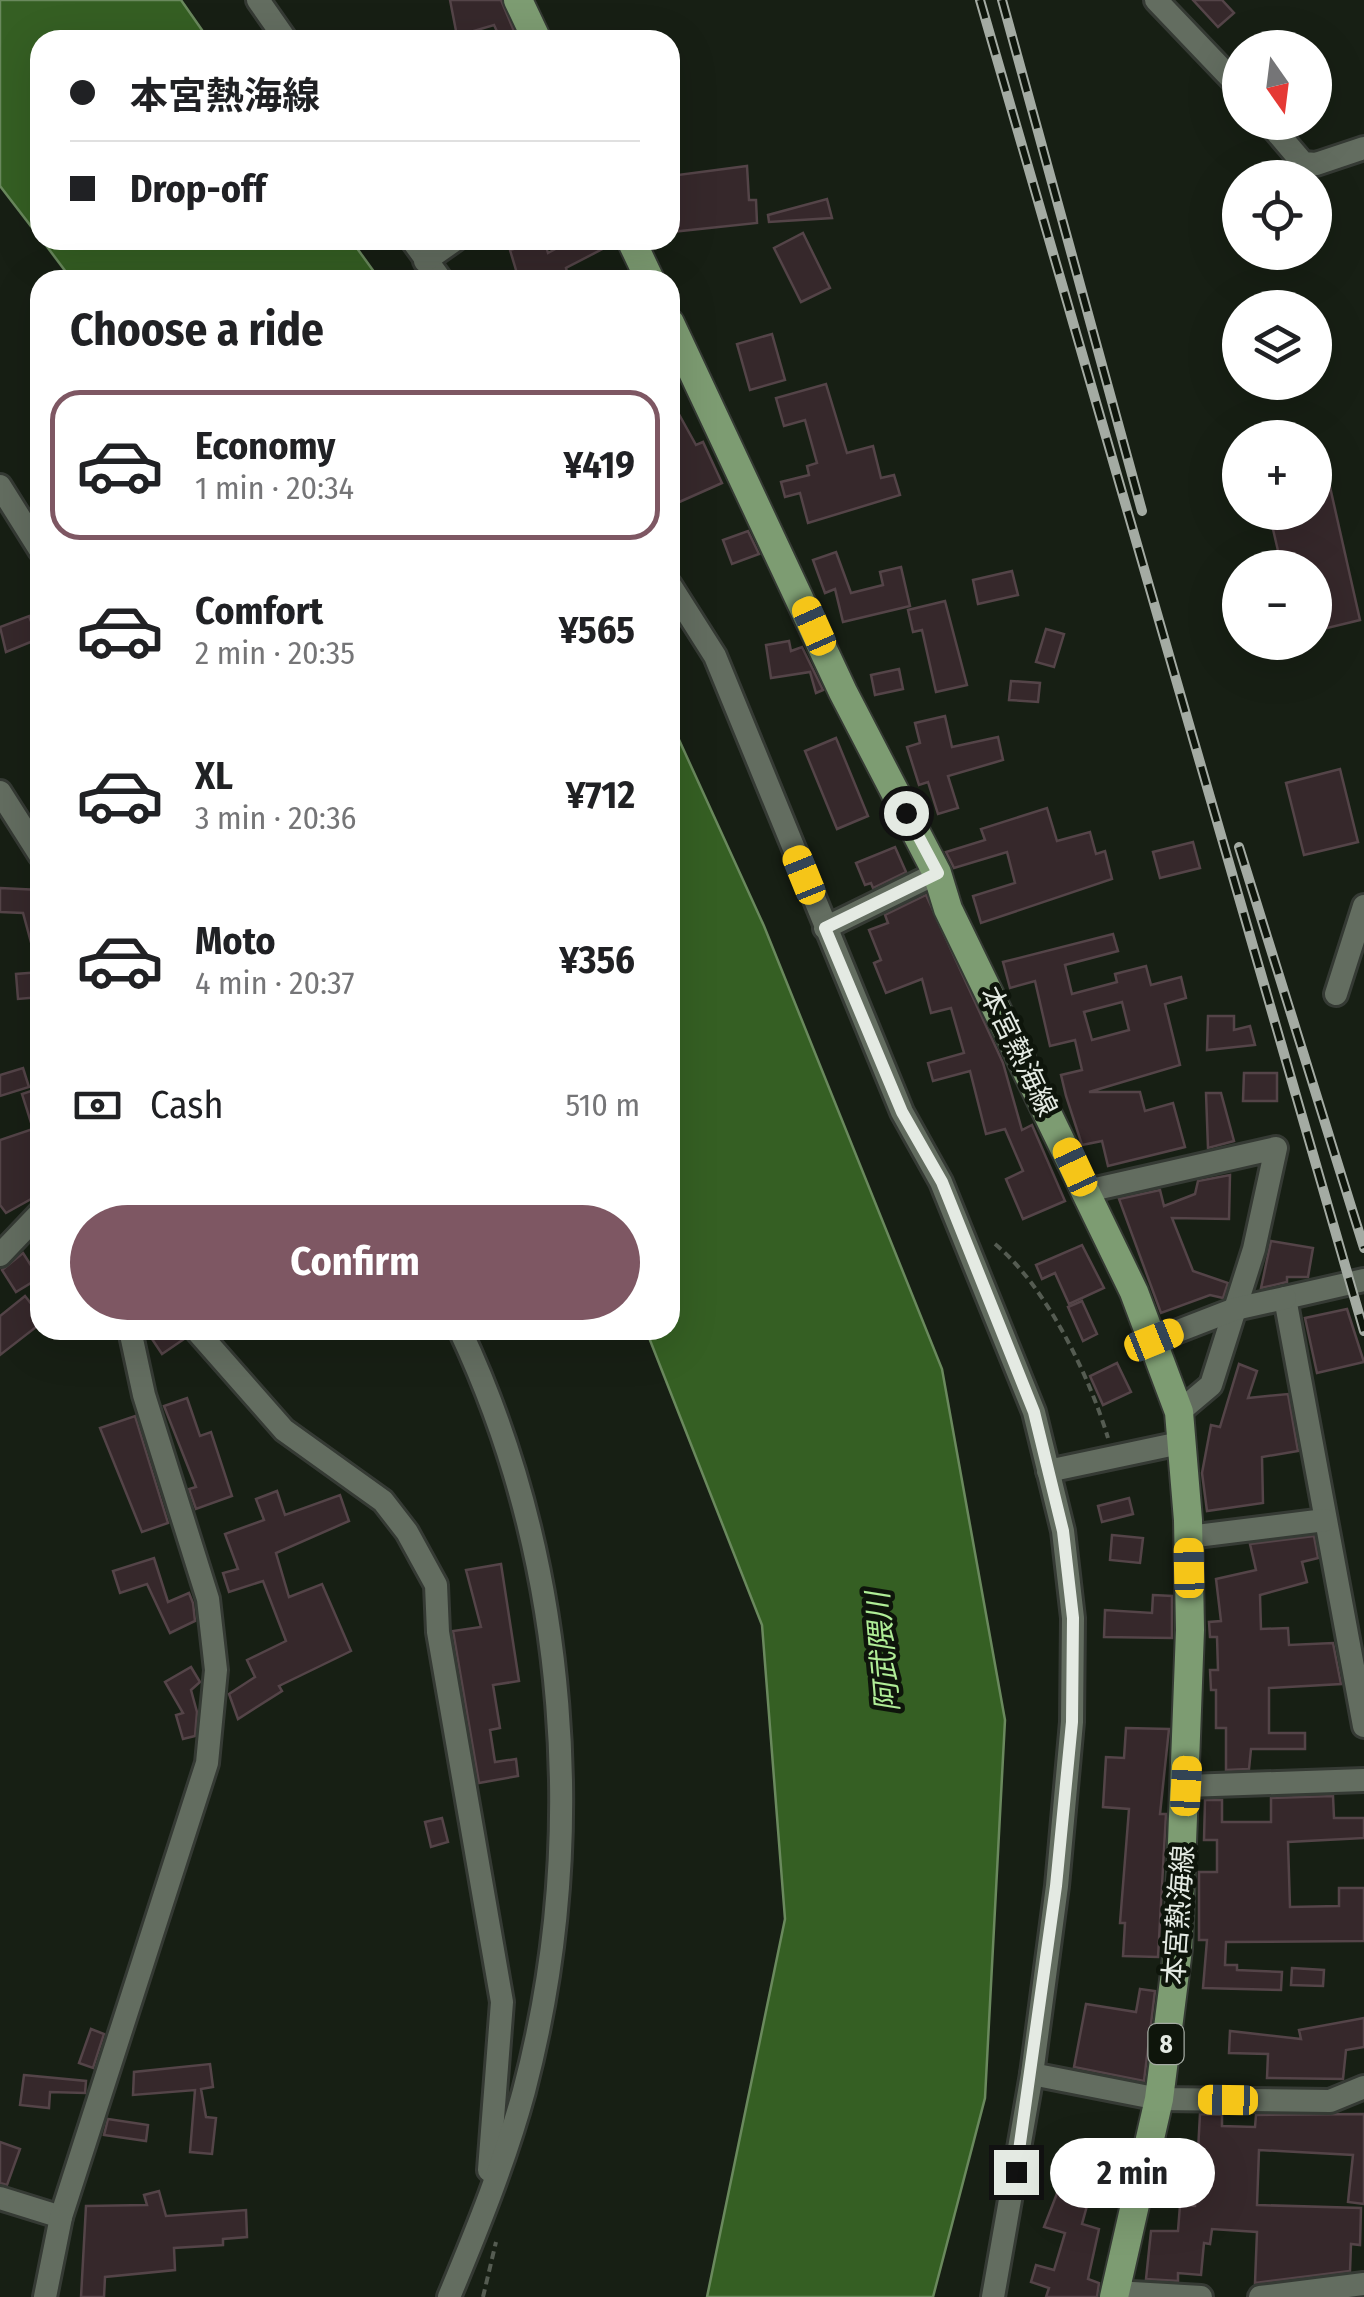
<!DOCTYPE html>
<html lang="en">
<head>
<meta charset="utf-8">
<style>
  :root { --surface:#fff; --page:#f2f2f2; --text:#202124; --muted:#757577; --line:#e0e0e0; --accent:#7e5763 }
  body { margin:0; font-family:"Fira Sans Condensed","Noto Sans JP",sans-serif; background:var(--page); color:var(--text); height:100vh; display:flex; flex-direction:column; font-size:38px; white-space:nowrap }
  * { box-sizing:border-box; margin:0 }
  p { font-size:32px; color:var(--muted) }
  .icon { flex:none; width:55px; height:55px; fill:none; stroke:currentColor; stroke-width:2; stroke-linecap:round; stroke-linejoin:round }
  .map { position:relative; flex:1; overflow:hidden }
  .drawer { position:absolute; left:30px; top:270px; width:650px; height:1070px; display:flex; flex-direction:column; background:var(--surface); border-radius:30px; box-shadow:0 10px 40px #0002 }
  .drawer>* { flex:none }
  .top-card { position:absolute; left:30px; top:30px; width:650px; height:220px; border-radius:30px; box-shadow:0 10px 40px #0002; display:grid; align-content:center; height:220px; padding:0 40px; background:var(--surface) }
  .needle { width:65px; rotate:166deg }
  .buttons { position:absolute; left:1222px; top:30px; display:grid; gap:20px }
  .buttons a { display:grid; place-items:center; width:110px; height:110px; border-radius:50%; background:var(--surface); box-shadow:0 10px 40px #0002; font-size:50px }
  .end { position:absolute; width:45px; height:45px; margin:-22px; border:12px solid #e4eae3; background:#111; box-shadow:0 0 0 5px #111 }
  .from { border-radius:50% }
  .bubble { position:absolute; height:70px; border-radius:35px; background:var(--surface); box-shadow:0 10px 40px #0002; font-size:32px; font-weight:700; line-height:70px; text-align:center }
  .car { position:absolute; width:30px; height:60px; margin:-30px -15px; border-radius:12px; box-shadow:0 0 8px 2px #0007; background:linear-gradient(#f5c518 24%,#345 0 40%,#f5c518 0 76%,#345 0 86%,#f5c518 0) }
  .top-card b { display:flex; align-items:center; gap:35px; height:95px; font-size:38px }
  .top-card b+b { border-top:2px solid var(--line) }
  .top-card i { width:25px; height:25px; background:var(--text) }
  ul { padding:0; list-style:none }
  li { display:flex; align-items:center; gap:30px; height:150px; margin:0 20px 15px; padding:0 20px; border:5px solid transparent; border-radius:30px }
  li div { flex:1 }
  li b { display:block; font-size:38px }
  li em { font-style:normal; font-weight:700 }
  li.selected { border-color:var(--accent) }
  li>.icon { width:90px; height:90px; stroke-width:1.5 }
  h2 { padding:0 40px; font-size:45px; line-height:120px }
  .pay { display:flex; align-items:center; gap:25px; height:110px; padding:0 40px; font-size:38px }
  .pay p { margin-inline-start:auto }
  .action { display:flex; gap:20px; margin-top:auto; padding:20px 40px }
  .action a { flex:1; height:115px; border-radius:60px; background:var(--accent); color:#fff; font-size:40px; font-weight:700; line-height:115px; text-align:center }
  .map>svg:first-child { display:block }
  .water { fill:#355f23; stroke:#6a895d; stroke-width:2.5 }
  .building { fill:#36282b; stroke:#544448; stroke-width:2.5; fill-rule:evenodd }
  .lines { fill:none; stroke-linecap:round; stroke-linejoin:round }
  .minor-casing { stroke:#353a34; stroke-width:28 }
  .major-casing { stroke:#353a34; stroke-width:32 }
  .path { stroke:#555c52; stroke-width:4; stroke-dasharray:8 5; stroke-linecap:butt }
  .minor { stroke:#636d60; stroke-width:22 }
  .major { stroke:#7d9c72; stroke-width:28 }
  .rail-casing { stroke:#a4aba3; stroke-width:10 }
  .rail { stroke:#0e150b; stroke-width:6; stroke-dasharray:19; stroke-linecap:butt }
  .route { stroke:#e4eae3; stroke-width:12 }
  .labels { text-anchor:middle; stroke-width:9; stroke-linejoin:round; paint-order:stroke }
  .shield { fill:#0e150b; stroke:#a4aaa2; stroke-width:2.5 }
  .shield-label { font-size:25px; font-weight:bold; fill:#e4eae3 }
  .street-label { font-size:28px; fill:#e4eae3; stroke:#0e150b }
  .water-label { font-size:30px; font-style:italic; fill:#b0ee97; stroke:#0e150b }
</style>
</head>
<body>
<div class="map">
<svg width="1364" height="2297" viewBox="0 0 1364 2297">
  <rect width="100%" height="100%" fill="#171f14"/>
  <g class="water">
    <polygon points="0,0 181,0 209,40 40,40 40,238 0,186"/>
    <polygon points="42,240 351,240 380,280 72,280"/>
    <polygon points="670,720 764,926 942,1369 1005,1720 985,2098 933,2297 707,2297 785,1919 762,1625 646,1330 670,1330"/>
  </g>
  <g class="building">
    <polygon points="450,0 501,0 516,36 501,40 494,25 457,36"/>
    <polygon points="1193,0 1222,0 1234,13 1218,27"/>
    <polygon points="747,166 749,200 756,200 757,223 671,232 670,176"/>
    <polygon points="827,199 832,218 769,222 768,215"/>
    <polygon points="803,233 830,288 801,302 774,248"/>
    <polygon points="544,240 548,253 572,240 614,243 566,268 569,280 519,280 510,250"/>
    <polygon points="772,334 785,380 750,390 737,344"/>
    <polygon points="826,384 847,453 873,446 881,478 894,475 900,495 808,523 800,493 785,497 781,482 809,475 807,466 817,463 805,420 784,426 776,398"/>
    <polygon points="670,398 696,445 703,442 722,483 677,503 670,489"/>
    <polygon points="1321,447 1360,620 1315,631 1315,568 1282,568 1269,512 1315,512 1315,448"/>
    <polygon points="748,531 759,554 732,564 723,540"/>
    <polygon points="836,552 851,593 883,585 880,572 901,567 910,606 843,622 835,589 825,593 813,560"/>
    <polygon points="1012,571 1018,595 978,604 973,580"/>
    <polygon points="945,601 967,685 936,692 922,630 913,632 908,610"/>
    <polygon points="29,616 38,639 6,652 0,627"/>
    <polygon points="1046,629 1064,634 1054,667 1036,662"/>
    <polygon points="789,641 791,651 802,647 823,690 816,693 810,672 771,678 766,645"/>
    <polygon points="899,669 903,689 875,695 871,675"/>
    <polygon points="1011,681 1040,683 1038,702 1009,700"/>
    <polygon points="945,716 952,747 998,737 1003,760 948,776 958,808 938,814 928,782 919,785 907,747 920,743 915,723"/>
    <polygon points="836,738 868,816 837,829 805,751"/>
    <polygon points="1340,769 1358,842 1304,855 1286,783"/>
    <polygon points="1047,808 1057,841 1090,832 1096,854 1105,851 1112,879 981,923 973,896 1015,883 1007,852 954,868 946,852 985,840 981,829"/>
    <polygon points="1193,842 1200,868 1160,878 1153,852"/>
    <polygon points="895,847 906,872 873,888 871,883 865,885 856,863"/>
    <polygon points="0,888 40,890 40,956 35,957 23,913 0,912"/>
    <polygon points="926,895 1003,1063 1022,1130 1032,1125 1065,1201 1023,1219 1006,1179 1023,1171 1005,1129 986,1134 970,1071 933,1081 928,1063 964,1053 951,1008 931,1013 922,979 886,993 874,963 881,960 869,930 888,923 885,915"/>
    <path d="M1113,934L1118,951L1065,965L1072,994L1117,982L1115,974L1146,966L1151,985L1181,977L1186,998L1165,1004L1180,1065L1089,1092H1140L1145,1111L1173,1103L1185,1147L1108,1166L1102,1141L1082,1145L1066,1096L1061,1075L1082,1070L1075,1040L1050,1046L1035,981L1010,988L1003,962ZM1122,1002L1129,1030L1092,1040L1084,1012Z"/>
    <polygon points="40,972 40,997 18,999 16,974"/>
    <polygon points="1208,1016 1234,1016 1234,1030 1250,1026 1255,1045 1207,1050"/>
    <polygon points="23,1068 29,1087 0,1096 0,1075"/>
    <polygon points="1244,1073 1277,1073 1277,1101 1243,1101"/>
    <polygon points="40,1088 40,1194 6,1213 0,1205 0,1140 33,1129 22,1094"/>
    <polygon points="1206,1093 1221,1093 1234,1141 1208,1148"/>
    <polygon points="1230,1175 1229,1219 1172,1218 1193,1271 1228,1283 1223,1298 1210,1295 1161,1313 1119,1199 1160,1190 1164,1206 1195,1194 1198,1181"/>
    <polygon points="1271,1241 1313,1248 1308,1277 1287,1277 1287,1282 1261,1288"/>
    <polygon points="1082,1245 1104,1288 1069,1304 1055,1273 1042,1279 1036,1265"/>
    <polygon points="23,1253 39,1278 16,1292 2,1270"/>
    <polygon points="25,1296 40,1315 40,1324 0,1355 0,1316"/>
    <polygon points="1082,1301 1097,1334 1083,1341 1068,1307"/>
    <polygon points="1347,1309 1364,1362 1317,1373 1305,1318"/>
    <polygon points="146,1330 181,1330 184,1339 162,1354"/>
    <polygon points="1117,1363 1131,1392 1103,1405 1090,1376"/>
    <polygon points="1239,1364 1257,1371 1248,1398 1288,1394 1298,1451 1262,1457 1263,1503 1207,1511 1202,1473 1211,1425 1220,1427"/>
    <polygon points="187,1398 200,1436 211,1432 232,1496 196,1509 189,1489 196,1487 164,1406"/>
    <polygon points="135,1416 168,1523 142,1532 100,1428"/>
    <polygon points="277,1491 285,1515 340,1495 349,1521 276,1553 289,1597 322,1584 351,1651 279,1686 282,1691 238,1719 229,1694 255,1677 247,1660 286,1641 263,1581 229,1592 223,1573 238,1569 225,1534 264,1520 256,1499"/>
    <polygon points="1129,1498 1133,1514 1102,1522 1098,1506"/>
    <polygon points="1112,1535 1143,1538 1140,1563 1110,1560"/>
    <polygon points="1314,1536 1318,1558 1302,1562 1307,1582 1260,1595 1261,1629 1288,1628 1289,1645 1333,1643 1341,1684 1269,1688 1269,1733 1305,1733 1305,1749 1251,1749 1249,1769 1226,1770 1226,1728 1216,1728 1216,1690 1211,1690 1210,1670 1218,1670 1217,1637 1210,1637 1209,1622 1221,1621 1216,1579 1256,1570 1250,1544"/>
    <polygon points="154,1558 168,1602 189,1593 193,1603 195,1621 170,1633 147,1584 120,1593 113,1571"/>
    <polygon points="501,1564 519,1681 493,1685 500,1728 490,1730 495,1762 516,1759 518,1776 479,1783 453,1631 481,1627 466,1570"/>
    <polygon points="1153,1595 1172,1596 1172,1638 1104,1637 1105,1610 1152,1613"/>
    <polygon points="191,1667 200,1682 191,1690 197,1712 195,1736 183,1739 176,1715 183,1713 165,1682"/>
    <polygon points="1126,1728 1169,1729 1160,1814 1166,1814 1158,1957 1123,1956 1125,1923 1120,1923 1129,1809 1103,1807 1106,1757 1124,1758"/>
    <polygon points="1333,1796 1334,1818 1364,1818 1364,1838 1288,1842 1290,1907 1339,1906 1339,1888 1364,1888 1364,1941 1226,1942 1225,1965 1237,1965 1237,1970 1282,1972 1281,1990 1203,1988 1207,1940 1199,1940 1199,1872 1217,1872 1217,1840 1204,1840 1205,1800 1222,1800 1222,1822 1271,1822 1271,1798"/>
    <polygon points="442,1818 448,1842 431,1847 425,1822"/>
    <polygon points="1292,1968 1324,1970 1323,1986 1291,1985"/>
    <polygon points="1140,1989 1155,1991 1144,2081 1074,2067 1086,2004 1136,2012"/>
    <polygon points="1364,2018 1364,2047 1346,2050 1343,2079 1267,2078 1268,2054 1229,2053 1230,2031 1301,2039 1299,2030"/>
    <polygon points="91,2029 104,2034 93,2068 79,2063"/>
    <polygon points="210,2064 213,2087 201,2089 206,2117 216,2118 212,2154 190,2152 195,2090 133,2095 134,2072"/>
    <polygon points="24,2075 86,2081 85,2093 50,2092 49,2108 20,2105"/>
    <polygon points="1200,2114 1222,2115 1222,2126 1255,2127 1256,2115 1364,2114 1364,2204 1348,2202 1353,2155 1259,2150 1257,2205 1361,2208 1360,2245 1351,2244 1350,2271 1255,2283 1257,2232 1212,2229 1210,2244 1204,2243 1201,2275 1178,2273 1178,2281 1146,2279 1151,2231 1178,2231 1180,2205 1195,2206"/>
    <polygon points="108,2119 148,2125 146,2141 104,2135"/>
    <polygon points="0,2142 20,2149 7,2185 0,2183"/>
    <polygon points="1068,2165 1096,2173 1082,2224 1099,2229 1088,2279 1099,2283 1097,2297 1046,2297 1049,2288 1031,2282 1036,2265 1054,2270 1065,2233 1044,2227"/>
    <polygon points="159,2191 166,2216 246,2210 247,2237 223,2239 223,2245 174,2248 175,2270 105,2277 104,2297 81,2297 86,2206 147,2205 144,2195"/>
  </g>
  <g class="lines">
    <g class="minor-casing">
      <g id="minor">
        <polyline points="258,0 286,40"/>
        <polyline points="1156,0 1240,88"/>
        <polyline points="1268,122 1303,163 1316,164 1364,148"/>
        <polyline points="412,240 441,280"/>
        <polyline points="425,261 455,240"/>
        <polyline points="0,486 40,550"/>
        <polyline points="670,585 715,656 902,1112 941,1182 1034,1412 1063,1531 1073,1618 1072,1722 1057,1886 1032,2074 993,2297"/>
        <polyline points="0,792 40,855"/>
        <polyline points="825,928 937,873"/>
        <polyline points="1336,994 1364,906"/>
        <polyline points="1087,1191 1276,1148 1254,1249 1211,1385 1179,1412"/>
        <polyline points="0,1255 40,1213"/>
        <polyline points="1364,1280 1285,1298 1364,1726"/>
        <polyline points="196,1330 284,1430 383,1501 407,1532 436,1585 438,1632 502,2002 489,2170"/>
        <polyline points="1155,1340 1235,1309 1285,1298"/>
        <polyline points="1048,1471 1180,1443"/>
        <polyline points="1188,1537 1325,1520"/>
        <polyline points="1186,1786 1364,1780"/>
        <polyline points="1032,2074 1159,2099 1330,2101 1364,2087"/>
        <polyline points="0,2198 61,2217"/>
        <polyline points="1115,2292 1201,2297"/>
        <polyline points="45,2297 61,2217 207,1763 216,1670 208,1599 144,1395 130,1330"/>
        <path d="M449,2297C477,2230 505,2161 524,2091C589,1843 569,1562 460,1330"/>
        <polyline points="1260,2297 1364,2284"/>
      </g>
    </g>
    <g class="major-casing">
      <g id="major">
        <polyline points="518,0 537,40"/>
        <polyline points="631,240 650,280"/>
        <polyline points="670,323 843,692 937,873 948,909 1134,1292 1179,1412 1188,1520 1190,1630 1178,1949 1159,2099 1114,2297"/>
      </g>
    </g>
    <g class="path">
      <path d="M995,1244C1046,1286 1089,1375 1108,1438"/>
      <polyline points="483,2297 496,2242"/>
    </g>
    <use href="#minor" class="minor"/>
    <use href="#major" class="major"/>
    <g class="rail-casing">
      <g id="rail">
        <polyline points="980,0 1364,1331"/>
        <polyline points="1002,0 1142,511"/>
        <polyline points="1239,847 1364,1248"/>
      </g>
    </g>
    <use href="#rail" class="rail"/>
  </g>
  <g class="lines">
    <polyline class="route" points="906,813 938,873 825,928 902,1112 942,1182 1034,1412 1063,1531 1073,1618 1072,1722 1056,1886 1016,2172"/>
  </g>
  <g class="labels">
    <rect class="shield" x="1148.5" y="2024" width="35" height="40" rx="8"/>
    <g class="shield-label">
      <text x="1166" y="2053">8</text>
    </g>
    <g class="street-label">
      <text transform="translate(1019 1051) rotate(64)" y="10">本宮熱海線</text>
      <text transform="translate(1178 1915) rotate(-86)" y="10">本宮熱海線</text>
    </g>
    <g class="water-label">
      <text transform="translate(883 1652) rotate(-95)" y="10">阿武隈川</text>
    </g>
  </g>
</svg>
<div class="buttons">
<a><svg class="needle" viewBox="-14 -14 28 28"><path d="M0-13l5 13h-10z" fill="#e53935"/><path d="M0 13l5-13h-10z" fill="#757577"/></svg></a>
<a><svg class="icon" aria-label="locate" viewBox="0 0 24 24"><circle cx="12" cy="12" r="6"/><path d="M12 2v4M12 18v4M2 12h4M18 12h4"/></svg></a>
<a><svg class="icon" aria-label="layers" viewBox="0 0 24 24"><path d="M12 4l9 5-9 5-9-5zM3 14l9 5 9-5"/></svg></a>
<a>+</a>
<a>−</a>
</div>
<i class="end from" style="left:906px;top:813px"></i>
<i class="end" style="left:1016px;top:2172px"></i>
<div class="bubble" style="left:1050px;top:2138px;width:165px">2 min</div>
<i class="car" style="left:814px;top:626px;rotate:336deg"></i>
<i class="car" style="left:804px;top:875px;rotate:338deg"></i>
<i class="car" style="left:1075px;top:1167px;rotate:335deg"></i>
<i class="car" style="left:1154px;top:1340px;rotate:68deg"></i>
<i class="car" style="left:1189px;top:1568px;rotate:359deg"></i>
<i class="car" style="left:1186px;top:1786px;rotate:3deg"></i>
<i class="car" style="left:1228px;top:2100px;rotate:271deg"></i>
<div class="top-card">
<b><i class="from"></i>本宮熱海線</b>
<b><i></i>Drop-off</b>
</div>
<section class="drawer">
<h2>Choose a ride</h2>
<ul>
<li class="selected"><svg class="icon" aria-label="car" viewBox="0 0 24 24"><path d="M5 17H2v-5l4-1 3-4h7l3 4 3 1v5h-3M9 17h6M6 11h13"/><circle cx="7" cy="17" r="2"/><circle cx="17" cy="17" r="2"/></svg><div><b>Economy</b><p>1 min · 20:34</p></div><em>¥419</em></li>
<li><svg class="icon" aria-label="car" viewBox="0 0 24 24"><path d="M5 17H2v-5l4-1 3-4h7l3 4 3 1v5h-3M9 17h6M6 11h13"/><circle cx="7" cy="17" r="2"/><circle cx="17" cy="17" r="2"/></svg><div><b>Comfort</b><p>2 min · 20:35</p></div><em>¥565</em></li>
<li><svg class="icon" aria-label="car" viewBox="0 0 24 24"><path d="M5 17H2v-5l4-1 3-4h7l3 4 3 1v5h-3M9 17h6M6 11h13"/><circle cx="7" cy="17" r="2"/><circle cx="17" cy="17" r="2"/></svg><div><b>XL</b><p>3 min · 20:36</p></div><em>¥712</em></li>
<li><svg class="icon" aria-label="car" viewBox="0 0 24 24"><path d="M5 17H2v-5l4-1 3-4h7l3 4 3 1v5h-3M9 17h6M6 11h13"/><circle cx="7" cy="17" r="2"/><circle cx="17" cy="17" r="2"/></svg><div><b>Moto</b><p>4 min · 20:37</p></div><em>¥356</em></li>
</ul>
<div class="pay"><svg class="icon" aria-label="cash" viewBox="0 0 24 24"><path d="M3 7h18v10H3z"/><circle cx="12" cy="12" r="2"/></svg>Cash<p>510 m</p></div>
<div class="action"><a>Confirm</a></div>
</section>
</div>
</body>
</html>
